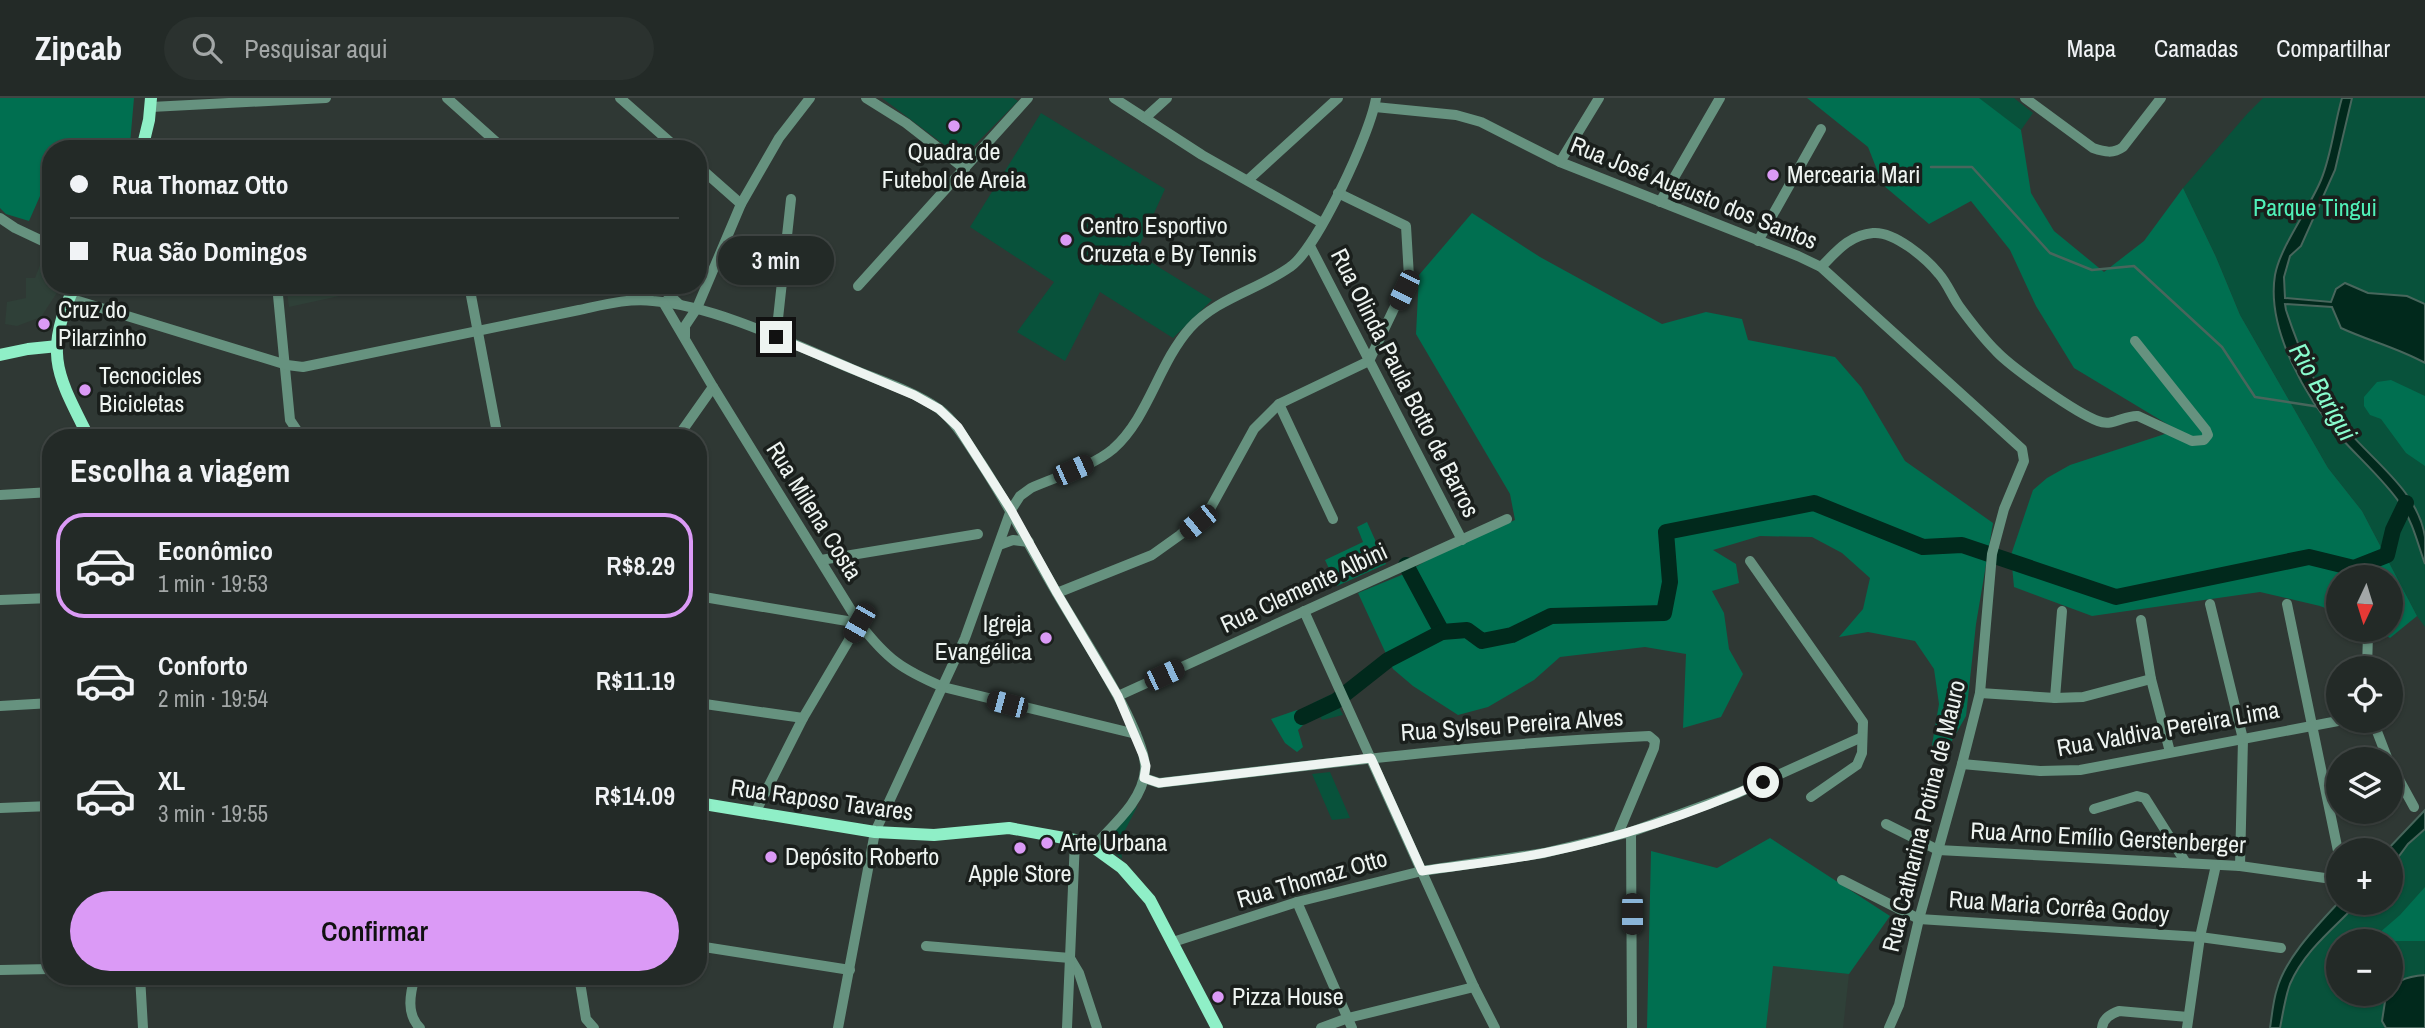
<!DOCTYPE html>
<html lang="pt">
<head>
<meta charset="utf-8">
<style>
  :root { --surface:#232a27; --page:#2b322f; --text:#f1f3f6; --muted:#a3a7a7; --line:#404644; --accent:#db9af6 }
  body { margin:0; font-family:"Archivo Narrow",sans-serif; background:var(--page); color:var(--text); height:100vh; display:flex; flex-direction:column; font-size:26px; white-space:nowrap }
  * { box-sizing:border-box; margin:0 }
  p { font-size:23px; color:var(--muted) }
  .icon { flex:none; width:38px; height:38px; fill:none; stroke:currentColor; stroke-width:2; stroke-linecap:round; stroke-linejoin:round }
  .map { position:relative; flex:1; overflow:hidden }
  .drawer { position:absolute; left:42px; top:331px; width:665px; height:556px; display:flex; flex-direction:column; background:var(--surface); border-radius:28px; box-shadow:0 2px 5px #0004,0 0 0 2px var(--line) }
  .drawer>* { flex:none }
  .guide { position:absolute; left:42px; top:42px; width:665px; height:154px; border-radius:28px; box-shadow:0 2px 5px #0004,0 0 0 2px var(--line); display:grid; align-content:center; height:154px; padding:0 28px; background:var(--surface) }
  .needle { width:46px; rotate:184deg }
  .fabs { position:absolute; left:2326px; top:467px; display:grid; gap:14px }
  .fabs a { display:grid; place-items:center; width:77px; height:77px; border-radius:50%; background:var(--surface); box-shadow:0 2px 5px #0004,0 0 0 2px var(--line); font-size:35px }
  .end { position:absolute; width:32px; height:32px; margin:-16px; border:9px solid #eef4f1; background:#111; box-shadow:0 0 0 4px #111 }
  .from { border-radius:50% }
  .bubble { position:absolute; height:49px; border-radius:24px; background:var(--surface); box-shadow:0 2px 5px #0004,0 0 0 2px var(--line); font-size:23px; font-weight:600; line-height:49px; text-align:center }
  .car { position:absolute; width:21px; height:42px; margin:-21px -10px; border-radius:9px; box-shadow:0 0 5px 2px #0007; background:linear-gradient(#222 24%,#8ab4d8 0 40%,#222 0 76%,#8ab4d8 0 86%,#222 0) }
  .guide b { display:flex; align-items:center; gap:24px; height:66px; font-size:26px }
  .guide b+b { border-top:2px solid var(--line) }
  .guide i { width:18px; height:18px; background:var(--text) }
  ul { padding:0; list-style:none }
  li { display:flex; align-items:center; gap:21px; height:105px; margin:0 14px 10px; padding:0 14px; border:4px solid transparent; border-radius:28px }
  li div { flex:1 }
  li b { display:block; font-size:26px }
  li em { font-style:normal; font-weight:600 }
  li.current { border-color:var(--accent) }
  li>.icon { width:63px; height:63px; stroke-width:1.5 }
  h2 { padding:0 28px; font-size:32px; line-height:84px }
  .button { display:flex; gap:14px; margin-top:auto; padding:14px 28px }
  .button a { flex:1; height:80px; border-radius:42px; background:var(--accent); color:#111; font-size:28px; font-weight:600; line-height:80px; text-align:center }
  header { display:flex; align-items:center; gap:42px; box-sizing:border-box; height:98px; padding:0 35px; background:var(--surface); border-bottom:2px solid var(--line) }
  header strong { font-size:33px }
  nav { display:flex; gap:38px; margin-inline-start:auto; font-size:24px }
  .search { width:490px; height:63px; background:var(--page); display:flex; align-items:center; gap:18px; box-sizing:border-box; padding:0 24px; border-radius:38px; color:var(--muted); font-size:26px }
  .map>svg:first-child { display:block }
  .built { fill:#2f4038 }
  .green { fill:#08523b; fill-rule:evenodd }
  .forest { fill:#006f50 }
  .water { fill:#01291c; stroke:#48665c; stroke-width:2 }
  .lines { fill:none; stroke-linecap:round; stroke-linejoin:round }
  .stream { stroke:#48665c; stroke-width:2.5 }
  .river { stroke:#01291c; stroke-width:16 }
  .minor { stroke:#66927f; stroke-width:10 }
  .major { stroke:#8fefc7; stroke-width:12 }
  .route { stroke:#eef4f1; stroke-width:9 }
  .poi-dot { fill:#db9af6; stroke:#1a1f1c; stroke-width:2.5 }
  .labels { text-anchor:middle; stroke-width:7; stroke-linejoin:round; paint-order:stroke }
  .poi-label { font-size:24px; fill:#eef4f1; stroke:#1a1f1c; text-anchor:start }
  .street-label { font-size:24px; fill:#eef4f1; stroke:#1a1f1c }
  .park-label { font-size:24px; fill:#50f1b9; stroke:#1a1f1c }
  .water-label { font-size:26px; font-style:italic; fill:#88fbcd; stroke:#1a1f1c }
</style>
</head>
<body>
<header>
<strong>Zipcab</strong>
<div class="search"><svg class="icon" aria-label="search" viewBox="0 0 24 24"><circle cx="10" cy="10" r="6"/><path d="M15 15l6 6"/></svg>Pesquisar aqui</div>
<nav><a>Mapa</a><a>Camadas</a><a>Compartilhar</a></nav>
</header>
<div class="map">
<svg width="2425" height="930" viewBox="0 0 2425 930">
  <rect width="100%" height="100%" fill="#2f3834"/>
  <g class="built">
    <polygon points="42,162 51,167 51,187 62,187 41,219 17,228 5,226 7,204 26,200 26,180 35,180"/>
    <polygon points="286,187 389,187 289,209"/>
    <polygon points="1772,867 1849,876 1843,930 1766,930"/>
  </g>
  <g class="green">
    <polygon points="882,0 1013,0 1018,3 962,60"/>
    <polygon points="1976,0 2014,0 2033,15 2021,32"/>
    <polygon points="2263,0 2425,0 2425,529 2417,518 2362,413 2328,370 2240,217 2216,159 2183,90 2247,16"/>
    <polygon points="1041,15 1165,91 1136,155 1212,202 1173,240 1100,194 1065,263 1017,234 1054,184 970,129"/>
    <polygon points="1332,596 1343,617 1322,622 1313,605"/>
    <polygon points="1330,674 1350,720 1332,722 1312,676"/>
    <polygon points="1138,707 1120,742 1122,761 1106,748 1108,738"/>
    <path d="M2425,712V930H2270C2272,917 2273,903 2277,891C2286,858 2316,830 2338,805H2390V752H2387ZM2338,844H2390V896H2338Z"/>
  </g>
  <g class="forest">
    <polygon points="0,0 134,0 130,46 128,51 51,51 51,73 29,123 6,116 0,110"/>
    <polygon points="1807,0 1979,0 2021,32 2031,95 2043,115 2054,133 2104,174 2144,143 2183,90 2216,159 2240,217 2328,370 2362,413 2417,518 2390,540 2377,532 2390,532 2390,480 2338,480 2338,515 2320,508 2260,494 2092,518 2014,489 2011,457 2033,392 2047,380 2070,367 2177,332 2074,270 2036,208 2010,152 1971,103 1929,126 1883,87 1868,49"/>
    <polygon points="1472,115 1540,159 1662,226 1706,214 1742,221 1748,242 1835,259 1861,289 1905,363 1993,425 1976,526 1966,618 1945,655 1932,647 1939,606 1934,571 1915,543 1868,534 1839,539 1863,511 1870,480 1842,455 1812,439 1760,438 1713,452 1736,466 1739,485 1712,493 1724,515 1729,551 1743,576 1721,619 1683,630 1686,556 1645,549 1560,559 1534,582 1488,609 1458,617 1413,588 1393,571 1358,495 1404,476 1439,455 1515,422 1510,396 1416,236 1419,177"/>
    <polygon points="2391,282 2425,298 2425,368 2406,355 2381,321 2370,317 2364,308 2364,299 2377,284"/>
    <polygon points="1367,424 1386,466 1337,488 1325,462 1363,444 1357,429"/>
    <polygon points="1297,612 1306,624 1298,632 1303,649 1297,654 1285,645 1271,621"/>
    <polygon points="1770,740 1890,818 1849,876 1773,868 1766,930 1647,930 1651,753 1717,770"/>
    <polygon points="2425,789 2425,843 2391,843 2378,836 2400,817"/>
  </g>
  <g class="water">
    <path d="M2342,0H2352L2335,72L2301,148L2290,158L2284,179L2285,200L2331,204L2336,191L2345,185L2368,195L2407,198L2425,206V265C2398,250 2369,243 2341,230L2332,209L2285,206L2286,212C2300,254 2316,292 2343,327C2371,362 2418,392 2425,439C2425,447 2425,457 2425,466C2418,447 2413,424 2401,407C2387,385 2359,360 2341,340C2306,301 2266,231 2275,177C2280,149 2309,111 2321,82C2332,55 2334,27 2342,0Z"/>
    <polygon points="2425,712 2425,731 2408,746 2391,769 2390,752 2387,752"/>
    <path d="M2338,805H2358C2334,830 2304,853 2290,886C2285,900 2283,915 2280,930H2270C2272,917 2273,903 2277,891C2286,859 2317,828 2338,805Z"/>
    <path d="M2425,877V930H2386L2382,923L2386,897L2390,896C2393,882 2411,878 2425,877Z"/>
  </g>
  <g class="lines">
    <polyline class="stream" points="1931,69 1972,69 2050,155 2092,172 2134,168 2222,249 2255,299 2320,309"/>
    <g class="river">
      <polyline points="1406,467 1442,534"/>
      <polyline points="1302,619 1336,603 1388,562 1442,534 1467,532 1482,543 1512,537 1551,518 1664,515 1670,484 1666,434 1814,405 1923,449 1962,447 2116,499 2309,459 2354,470 2387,457 2393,432 2406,405"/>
    </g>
    <g class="minor">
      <polyline points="447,0 504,51"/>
      <polyline points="620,0 678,51"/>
      <polyline points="866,0 906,25 965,71"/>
      <polyline points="1114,0 1202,57 1322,125"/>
      <path d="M2025,0L2093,50C2105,54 2113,56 2123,49L2161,0"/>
      <polyline points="151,9 326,0"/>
      <polyline points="1375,9 1456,17 1481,24 1560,64 1798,158 1821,169 2022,351 2024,363 2004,411 1992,456 1980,595 1962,666 1919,821 1899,907 1889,930"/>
      <polyline points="1145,20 1167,0"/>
      <polyline points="1560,64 1599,0"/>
      <polyline points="698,68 741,106"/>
      <polyline points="1248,82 1338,0"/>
      <polyline points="1660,104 1720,0"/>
      <polyline points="0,120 15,130 51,147"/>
      <polyline points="1758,143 1821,31"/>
      <polyline points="1310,148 1462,442"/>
      <path d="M1821,169C1836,154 1849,137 1873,135C1894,133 1926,160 1939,176C1947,185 1952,198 1959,208C1970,223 1983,240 1996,253C2012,270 2076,315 2098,323C2113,329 2124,317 2138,318L2192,343L2204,342L2208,337L2206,332L2135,243"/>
      <polyline points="277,187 290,322 302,340"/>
      <polyline points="469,187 498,340"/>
      <polyline points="659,187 679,206"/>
      <polyline points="858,188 1028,0"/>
      <path d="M75,202L287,267L303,269L579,212C603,207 628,200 653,203C716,208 793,246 852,271C881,283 913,293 939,311C957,325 968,346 981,365C1009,408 1032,453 1058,497C1078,532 1148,636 1145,672C1143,703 1113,727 1093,749"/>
      <path d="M663,204L713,289L859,525C887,561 901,571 943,589L1136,636"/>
      <polyline points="685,239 685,228 697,210 741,106 779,40 810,0"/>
      <polyline points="776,239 791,101"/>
      <polyline points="1279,306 1333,421"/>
      <polyline points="677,340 713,289"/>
      <polyline points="0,397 51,394"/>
      <polyline points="999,447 1013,442 1029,444"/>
      <polyline points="821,462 978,436"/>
      <polyline points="1750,463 1863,624 1862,655 1857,667 1811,699"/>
      <polyline points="1057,495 1152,457 1180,437 1211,409 1254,331 1279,306 1369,263 1409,179 1406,128 1338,95"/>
      <polyline points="698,498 859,525 803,620 755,715"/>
      <polyline points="0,502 51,500"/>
      <polyline points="2210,506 2243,641 2240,768"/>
      <polyline points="2287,506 2338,753"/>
      <polyline points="1304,513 1474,889 1495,930"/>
      <polyline points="2141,522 2151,581 2170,654"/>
      <polyline points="2367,570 2368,536"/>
      <polyline points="1980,595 2055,600 2083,599 2151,581"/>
      <polyline points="1118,598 1507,421"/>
      <polyline points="2055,600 2062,513"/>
      <polyline points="698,605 803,620"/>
      <polyline points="0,608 51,605"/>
      <polyline points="2373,623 2388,662"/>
      <polyline points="2390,665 2414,709"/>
      <polyline points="1962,666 2040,673 2080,672 2338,623"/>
      <path d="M1144,680L1159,685C1322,666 1485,645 1649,638L1655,643L1654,650L1618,736"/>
      <polyline points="0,710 51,708"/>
      <polyline points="2094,711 2137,698 2145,700 2186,765"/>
      <polyline points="1886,726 1938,752 2240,768 2332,781"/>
      <polyline points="1631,734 1632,930"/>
      <polyline points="1842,782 1919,821 2200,839 2281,850"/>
      <polyline points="1297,804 1352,930"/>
      <polyline points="1173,844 1297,804 1422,773 1544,755 1631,734 1738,695 1862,639"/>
      <polyline points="698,848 850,872"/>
      <polyline points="926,848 1070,860 1079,875 1097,930"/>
      <polyline points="0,872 51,871"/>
      <polyline points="140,878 143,930"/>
      <path d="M415,878C410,896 406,916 420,930"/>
      <polyline points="579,878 586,921 594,930"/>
      <path d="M838,930L875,734L965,540L1011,412L1020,398L1031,390C1056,379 1093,368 1113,351C1149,319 1158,266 1190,230C1217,200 1258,192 1290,169C1317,151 1371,34 1376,0"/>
      <polyline points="1067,930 1075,742"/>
      <polyline points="1321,930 1348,920 1474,889"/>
      <path d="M2102,930C2103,920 2111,916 2119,913L2188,919"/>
      <polyline points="2187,930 2200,839 2216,767"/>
    </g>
    <g class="major">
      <polyline points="142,51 149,22 151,0"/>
      <path d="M75,187C43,257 57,276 89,340"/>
      <polyline points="0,257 28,251 58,248"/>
      <polyline points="698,705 875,734 934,737 1009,730 1075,742 1093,749 1122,770 1150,802 1217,930"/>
    </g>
  </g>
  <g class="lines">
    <path class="route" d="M776,239L914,297L939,311L958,329L1011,412L1057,495L1118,598L1143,657L1146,668L1144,680L1159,685L1371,660L1422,773C1463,767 1504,763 1544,755C1619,740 1694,715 1763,684"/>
  </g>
  <g class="poi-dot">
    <circle cx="954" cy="28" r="7"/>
    <circle cx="1773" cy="77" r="7"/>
    <circle cx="1066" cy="142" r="7"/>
    <circle cx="44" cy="226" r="7"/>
    <circle cx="85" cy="292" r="7"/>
    <circle cx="1046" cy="540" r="7"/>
    <circle cx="1047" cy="745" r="7"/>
    <circle cx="1020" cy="750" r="7"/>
    <circle cx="771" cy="759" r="7"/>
    <circle cx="1218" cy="899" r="7"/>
  </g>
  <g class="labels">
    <g class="poi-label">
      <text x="954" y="62" text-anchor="middle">Quadra de<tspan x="954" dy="28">Futebol de Areia</tspan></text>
      <text x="1787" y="85">Mercearia Mari</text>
      <text x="1080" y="136">Centro Esportivo<tspan x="1080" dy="28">Cruzeta e By Tennis</tspan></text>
      <text x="58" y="220">Cruz do<tspan x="58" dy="28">Pilarzinho</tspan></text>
      <text x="99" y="286">Tecnocicles<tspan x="99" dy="28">Bicicletas</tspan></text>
      <text x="1032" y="534" text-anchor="end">Igreja<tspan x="1032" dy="28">Evangélica</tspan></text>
      <text x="1061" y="753">Arte Urbana</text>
      <text x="785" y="767">Depósito Roberto</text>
      <text x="1020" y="784" text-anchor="middle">Apple Store</text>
      <text x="1232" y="907">Pizza House</text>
    </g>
    <g class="street-label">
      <text transform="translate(1694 95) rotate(22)" y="8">Rua José Augusto dos Santos</text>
      <text transform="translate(1405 285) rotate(63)" y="8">Rua Olinda Paula Botto de Barros</text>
      <text transform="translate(814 413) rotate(58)" y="8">Rua Milena Costa</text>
      <text transform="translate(1304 490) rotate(-25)" y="8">Rua Clemente Albini</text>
      <text transform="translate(1512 627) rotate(-4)" y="8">Rua Sylseu Pereira Alves</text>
      <text transform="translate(2168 631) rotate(-10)" y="8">Rua Valdiva Pereira Lima</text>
      <text transform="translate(822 702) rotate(8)" y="8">Rua Raposo Tavares</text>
      <text transform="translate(1924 718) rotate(-76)" y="8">Rua Catharina Potina de Mauro</text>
      <text transform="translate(2108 740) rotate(3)" y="8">Rua Arno Emílio Gerstenberger</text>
      <text transform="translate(1312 781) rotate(-16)" y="8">Rua Thomaz Otto</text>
      <text transform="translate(2059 809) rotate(4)" y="8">Rua Maria Corrêa Godoy</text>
    </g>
    <g class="park-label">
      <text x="2315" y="118">Parque Tingui</text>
    </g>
    <g class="water-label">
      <text transform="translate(2323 294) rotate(60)" y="9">Rio Barigui</text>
    </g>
  </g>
</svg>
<div class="fabs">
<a><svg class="needle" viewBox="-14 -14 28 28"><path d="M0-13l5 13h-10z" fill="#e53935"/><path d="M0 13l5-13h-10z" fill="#a3a7a7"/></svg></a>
<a><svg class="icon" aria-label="locate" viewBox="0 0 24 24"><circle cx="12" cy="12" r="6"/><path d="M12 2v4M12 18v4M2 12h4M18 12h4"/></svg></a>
<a><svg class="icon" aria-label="layers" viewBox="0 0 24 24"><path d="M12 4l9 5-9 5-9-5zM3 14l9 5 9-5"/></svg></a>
<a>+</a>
<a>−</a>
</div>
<i class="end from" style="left:1763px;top:684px"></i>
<i class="end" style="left:776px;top:239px"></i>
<div class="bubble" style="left:718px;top:138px;width:116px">3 min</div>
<i class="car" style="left:1404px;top:192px;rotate:206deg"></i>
<i class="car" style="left:1073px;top:372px;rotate:66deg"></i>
<i class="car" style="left:1198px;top:424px;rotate:231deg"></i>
<i class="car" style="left:859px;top:525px;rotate:210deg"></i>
<i class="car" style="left:1164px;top:577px;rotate:65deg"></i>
<i class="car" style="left:1007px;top:606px;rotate:285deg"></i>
<i class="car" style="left:1632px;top:816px;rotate:180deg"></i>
<div class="guide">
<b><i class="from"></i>Rua Thomaz Otto</b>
<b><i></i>Rua São Domingos</b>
</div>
<section class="drawer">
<h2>Escolha a viagem</h2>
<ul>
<li class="current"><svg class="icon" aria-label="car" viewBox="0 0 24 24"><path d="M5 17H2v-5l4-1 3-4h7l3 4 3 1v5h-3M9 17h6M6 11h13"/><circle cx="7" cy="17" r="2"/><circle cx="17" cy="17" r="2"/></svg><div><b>Econômico</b><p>1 min · 19:53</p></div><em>R$8.29</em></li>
<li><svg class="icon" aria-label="car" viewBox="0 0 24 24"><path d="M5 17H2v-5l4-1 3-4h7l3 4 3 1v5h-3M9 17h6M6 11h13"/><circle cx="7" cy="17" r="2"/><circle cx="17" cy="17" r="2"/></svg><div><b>Conforto</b><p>2 min · 19:54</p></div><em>R$11.19</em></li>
<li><svg class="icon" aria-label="car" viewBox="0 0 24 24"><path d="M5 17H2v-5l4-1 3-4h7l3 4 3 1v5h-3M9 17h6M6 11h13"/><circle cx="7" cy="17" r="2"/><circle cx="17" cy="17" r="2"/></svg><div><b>XL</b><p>3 min · 19:55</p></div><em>R$14.09</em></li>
</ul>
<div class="button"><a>Confirmar</a></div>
</section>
</div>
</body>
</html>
